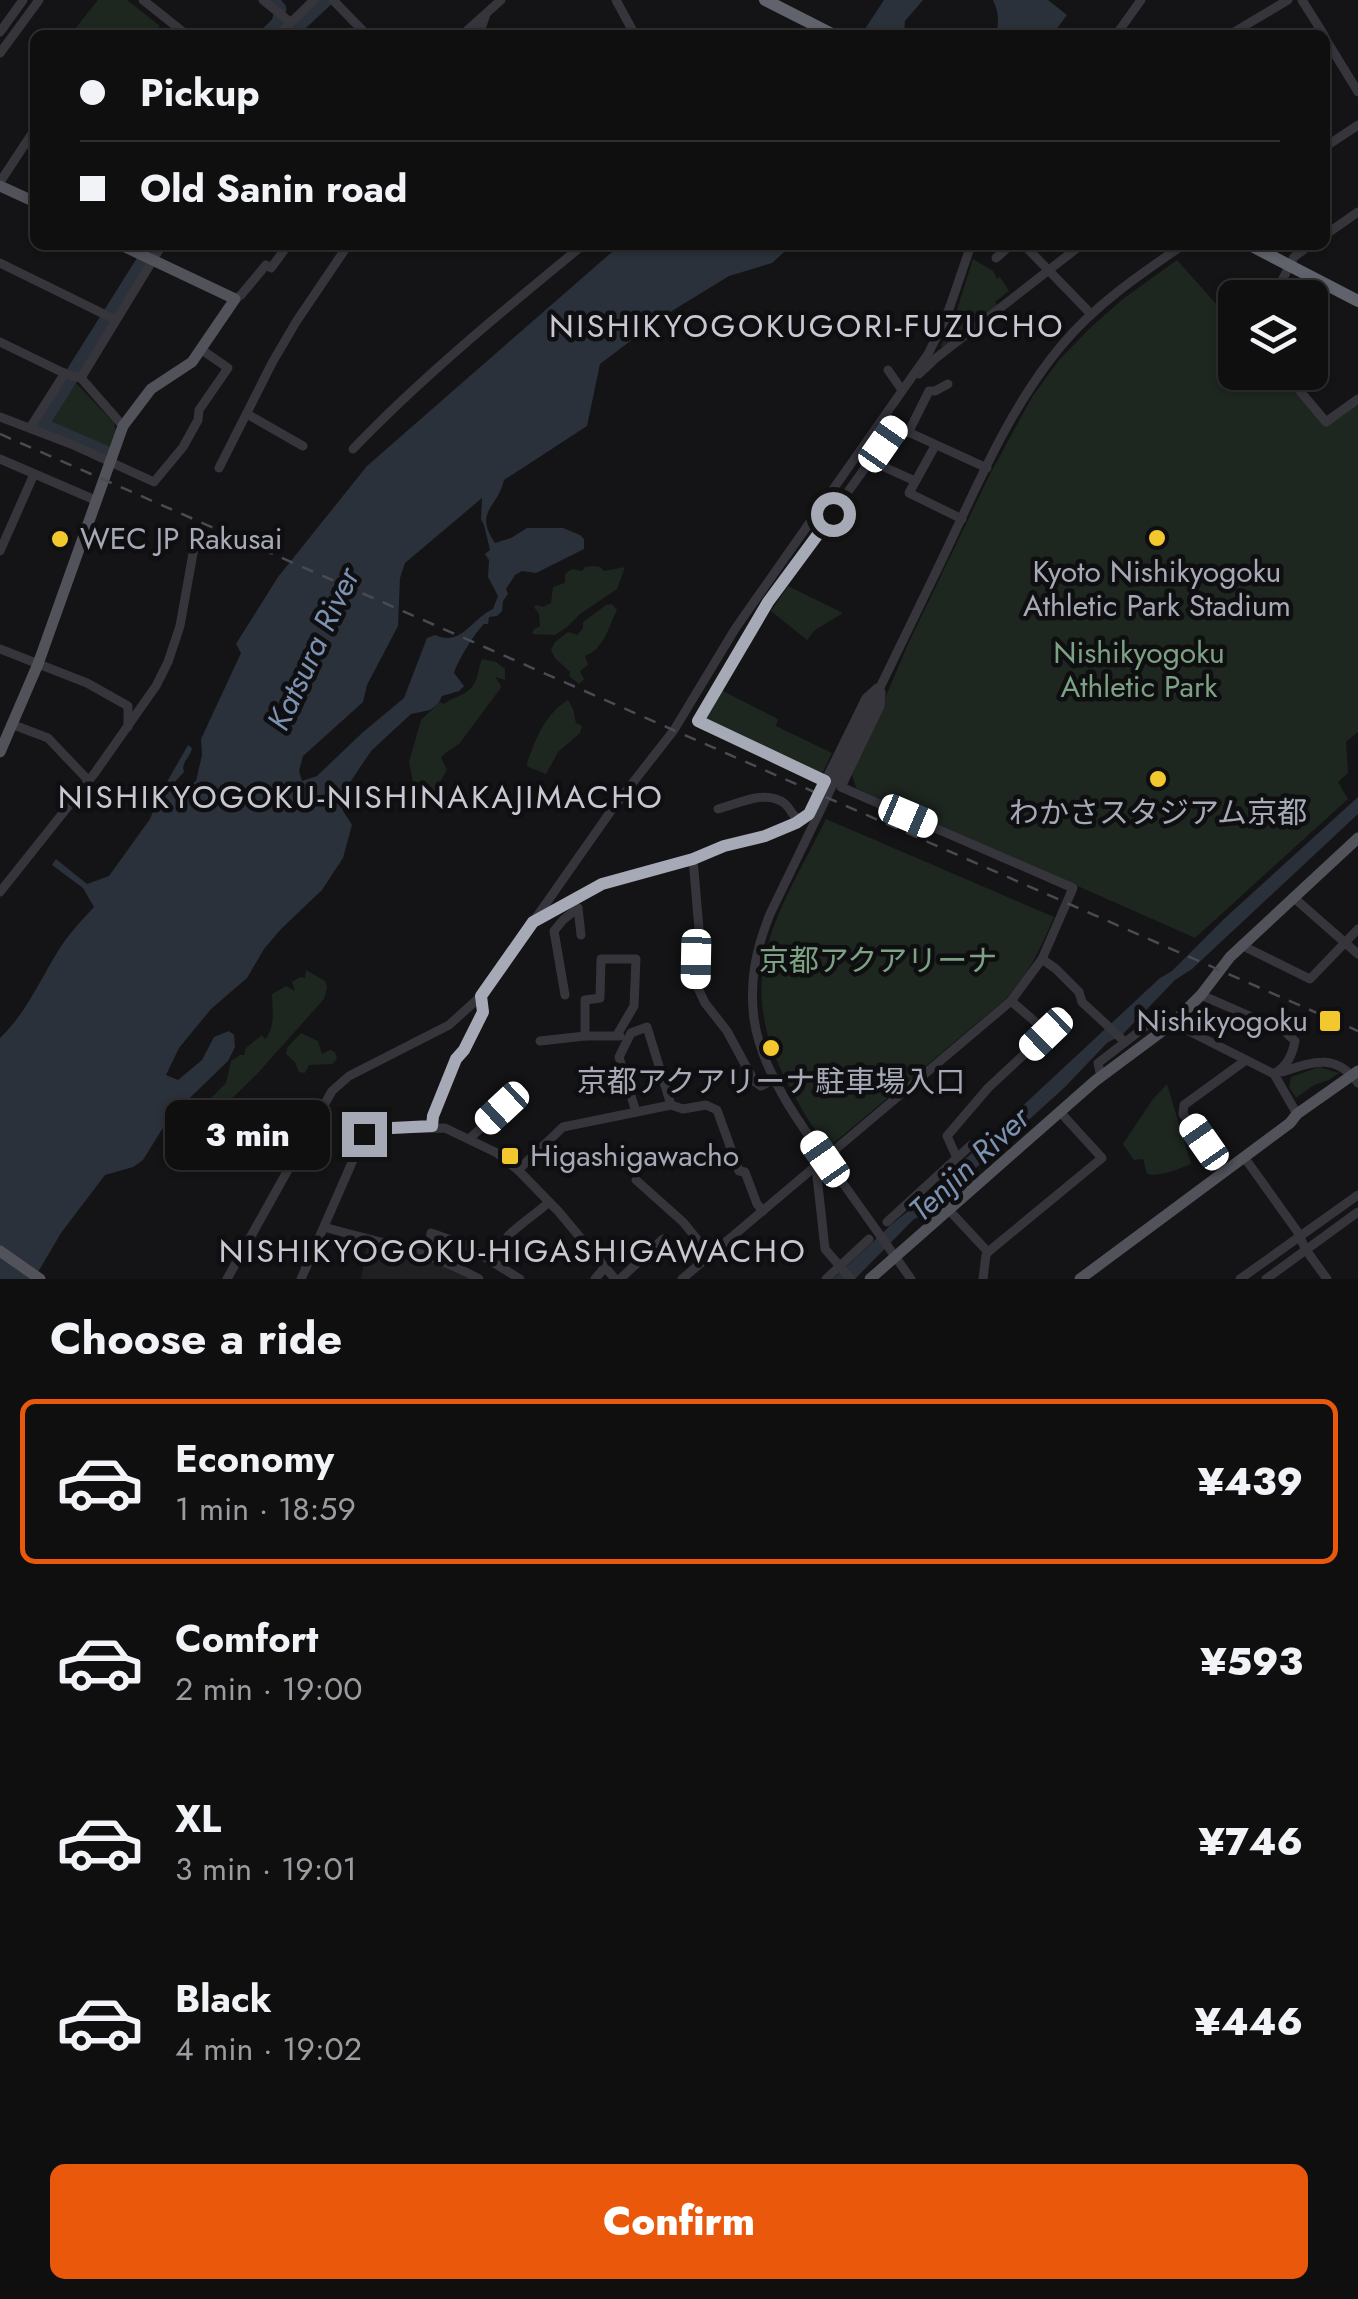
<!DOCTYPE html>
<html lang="en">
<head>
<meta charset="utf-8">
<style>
  :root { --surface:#0f0f10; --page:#181819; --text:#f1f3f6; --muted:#9b9c9f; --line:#2f2f30; --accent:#ea580c }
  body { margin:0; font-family:Jost,"Noto Sans JP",sans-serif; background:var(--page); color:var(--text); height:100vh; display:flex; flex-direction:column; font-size:38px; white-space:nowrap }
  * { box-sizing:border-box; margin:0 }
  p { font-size:32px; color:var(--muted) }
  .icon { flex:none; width:55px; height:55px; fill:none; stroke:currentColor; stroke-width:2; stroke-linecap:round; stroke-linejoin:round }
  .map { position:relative; height:1279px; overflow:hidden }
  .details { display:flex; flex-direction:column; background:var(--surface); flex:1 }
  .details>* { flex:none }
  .hud { position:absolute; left:30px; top:30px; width:1300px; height:220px; border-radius:15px; box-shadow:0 2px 8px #0004,0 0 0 2px var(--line); display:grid; align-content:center; height:220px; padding:0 50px; background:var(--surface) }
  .fabs { position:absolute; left:1218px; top:280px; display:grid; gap:20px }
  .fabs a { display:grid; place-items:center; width:110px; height:110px; border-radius:15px; background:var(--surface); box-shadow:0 2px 8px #0004,0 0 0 2px var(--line); font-size:50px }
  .end { position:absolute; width:45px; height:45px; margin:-22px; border:12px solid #a6a9b6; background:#111; box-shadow:0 0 0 5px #111 }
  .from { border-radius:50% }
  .bubble { position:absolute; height:70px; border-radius:15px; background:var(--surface); box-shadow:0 2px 8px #0004,0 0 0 2px var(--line); font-size:32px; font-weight:800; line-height:70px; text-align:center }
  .car { position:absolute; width:30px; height:60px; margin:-30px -15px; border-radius:12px; box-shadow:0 0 8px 2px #0007; background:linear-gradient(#fff 24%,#345 0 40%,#fff 0 76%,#345 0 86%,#fff 0) }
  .hud b { display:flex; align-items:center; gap:35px; height:95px; font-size:38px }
  .hud b+b { border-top:2px solid var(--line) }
  .hud i { width:25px; height:25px; background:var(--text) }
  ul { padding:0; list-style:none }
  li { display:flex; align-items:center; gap:30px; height:165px; margin:0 20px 15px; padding:0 30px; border:5px solid transparent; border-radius:15px }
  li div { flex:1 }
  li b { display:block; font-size:38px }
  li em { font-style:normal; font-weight:800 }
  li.on { border-color:var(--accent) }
  li>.icon { width:90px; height:90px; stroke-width:1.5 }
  h2 { padding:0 50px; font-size:45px; line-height:120px }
  .cta { display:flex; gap:20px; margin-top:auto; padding:20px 50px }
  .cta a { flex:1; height:115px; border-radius:15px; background:var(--accent); color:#fff; font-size:40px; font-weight:800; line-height:115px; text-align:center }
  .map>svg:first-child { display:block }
  .built { fill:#202023 }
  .green { fill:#1e2620 }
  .water { fill:#2a313a; fill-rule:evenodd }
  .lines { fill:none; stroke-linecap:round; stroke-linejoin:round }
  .river { stroke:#2a313a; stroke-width:15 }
  .minor { stroke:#35353b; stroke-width:9 }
  .major { stroke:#51525a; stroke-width:11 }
  .highway { stroke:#61636c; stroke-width:12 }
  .rail { stroke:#4a4b52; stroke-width:2.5; stroke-dasharray:12 10; stroke-linecap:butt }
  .route { stroke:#a6a9b6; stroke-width:12 }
  .poi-dot { fill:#f3c82f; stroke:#0f0f11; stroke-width:4 }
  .labels { text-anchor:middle; stroke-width:9; stroke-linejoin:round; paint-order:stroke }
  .poi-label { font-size:30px; fill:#a6a9b6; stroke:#0f0f11 }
  .park-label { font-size:30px; fill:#7ca283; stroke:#0f0f11 }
  .neighbourhood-label { font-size:32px; letter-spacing:2.5px; fill:#c7c8d2; stroke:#0f0f11 }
  .water-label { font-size:32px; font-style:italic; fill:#7c92b2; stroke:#0f0f11 }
</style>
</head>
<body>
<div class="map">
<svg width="1358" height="1279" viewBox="0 0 1358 1279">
  <rect width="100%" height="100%" fill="#141416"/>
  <polygon class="built" points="367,1243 447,1267 470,1279 361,1279"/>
  <g class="green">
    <polygon points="98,0 127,0 160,26 153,35 70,35"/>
    <polygon points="973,259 993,271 997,279 1000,277 1009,291 995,302 998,307 944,349 941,346 954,319"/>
    <polygon points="1177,260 1235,325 1235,372 1278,373 1325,426 1358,403 1358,732 1346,742 1348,773 1338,782 1348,799 1195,938 856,788 852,775 909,642 990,474 1032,397 1059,360 1090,328 1124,298"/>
    <polygon points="71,381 75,382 114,423 116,431 108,451 45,424"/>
    <polygon points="591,566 600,567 604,571 625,567 617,589 580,614 567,627 555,635 532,634 534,629 540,626 539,614 534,607 536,605 543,607 551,603 553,587 565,583 565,574 572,569 582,571 585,567"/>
    <polygon points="788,586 843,613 815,630 807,640 771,611"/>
    <path d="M612,604L617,610C608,628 604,649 585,656L588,665L580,671L584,679L579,684L569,676L570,672L555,658L551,650L555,642L568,632L577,635L583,628V622L606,605Z"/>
    <path d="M482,659L496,662L505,669V680L495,677L501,686L500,689L459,744L445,753L441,758L447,770L424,810L416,797L409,762L421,720L440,702L444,704C452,697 460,697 468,691C478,684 478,668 482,659Z"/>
    <polygon points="721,690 778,719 776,726 832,753 823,772 818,773 707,722 705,718"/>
    <path d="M568,700L573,709L576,723L582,726L580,733L558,752L546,774L528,767L527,763C536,738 545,714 568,700Z"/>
    <path d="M826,819L1054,917C1041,947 1029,974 1007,998L829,1147C811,1128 797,1101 784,1076C732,972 780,912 826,819Z"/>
    <path d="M306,970L325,981L327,987L324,999L257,1074L221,1109H215L211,1104V1098L226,1083L231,1061L240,1055H244L246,1048L262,1035L265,1039C276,1027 272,1009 272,994L286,986L295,991L292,982L300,977L305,978Z"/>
    <polygon points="301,1033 318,1041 322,1054 330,1050 335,1052 337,1059 332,1064 309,1065 305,1073 299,1072 295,1062 286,1054 287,1048"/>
    <polygon points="1319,1067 1339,1073 1329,1080 1314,1085 1296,1098 1289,1087 1291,1077"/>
    <path d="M1167,1084L1191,1164C1177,1169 1162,1177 1147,1174L1143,1159L1134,1160L1123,1144L1153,1099Z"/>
  </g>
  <g class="water">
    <polygon points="884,0 923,0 905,21 904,35 861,35"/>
    <path d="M993,0H1048L1067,15L1052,35H996C999,22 999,12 993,0Z"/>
    <path d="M620,245H792L772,263L729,276L662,317L600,364L587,426L504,480C498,508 473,511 495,543L511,538L527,528H563L580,535L584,539V549L536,573L522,571L515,575L506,589L508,594L503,601L502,611L497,616L489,617L488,624H484C474,634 458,660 454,673L464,686L459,691L442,696L438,704L430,710L411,714L371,751L339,799L343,811L352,825L343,858L322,890L281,929L264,949L247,978L211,1009L179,1048L166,1075L178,1080L202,1060L214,1037L229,1031L234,1035L235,1047L228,1061L169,1118L143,1160L133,1167L105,1175L61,1233L34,1279H0V1038C26,1013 39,982 58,951C68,935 81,921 94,907L83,888L52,865L56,859L87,884L109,876L150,819L160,794L188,745L192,748C191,757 180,763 184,772L173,784V789L183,791L196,781L202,755L201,739L241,653L236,644L278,577L367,466ZM482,498L481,519L484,525L490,550L485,554L489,560L488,577L498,596L493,609C471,619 462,647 435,635L427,638L404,698L362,733L317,776L302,781L299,771L303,756L363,702L367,685L398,626L400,578L405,563Z"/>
    <polygon points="1358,797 1358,814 1192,969 1175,980 1123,1034 1107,1043 1065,1087 924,1215 914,1219 855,1279 833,1279 892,1224 918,1203 1160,978 1172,971 1224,919"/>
  </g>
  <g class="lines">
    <g class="river">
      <polyline points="271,0 279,9"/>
      <polyline points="296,27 325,0"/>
      <polyline points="267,35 280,22 280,18"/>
      <polyline points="105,453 43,426 42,423 154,245"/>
    </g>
    <g class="minor">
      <polyline points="143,0 187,35"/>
      <polyline points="263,0 290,22"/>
      <polyline points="333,0 367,35"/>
      <polyline points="616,0 635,35"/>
      <polyline points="1302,0 1324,35"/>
      <polyline points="0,32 23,0"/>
      <polyline points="278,35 314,0"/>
      <polyline points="462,35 501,0"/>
      <polyline points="479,35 486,14"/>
      <polyline points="1116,35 1141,0"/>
      <polyline points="1229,35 1288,0"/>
      <polyline points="1325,38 1358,92"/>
      <polyline points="0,53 39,0"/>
      <polyline points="1325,147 1358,125"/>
      <polyline points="0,182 35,129"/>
      <polyline points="1325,235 1358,212"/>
      <polyline points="1024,245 1091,314"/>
      <polyline points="996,258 1011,245"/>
      <polyline points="0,263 116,320"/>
      <polyline points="1273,298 1294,257 1310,245"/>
      <polyline points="235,299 241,295 266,265 271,268 288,245"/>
      <polyline points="0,342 68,375 81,378"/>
      <polyline points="888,370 902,390"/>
      <polyline points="1284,372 1326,422 1358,399"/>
      <polyline points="919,374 936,358 1081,245"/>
      <polyline points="247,414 303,446"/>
      <polyline points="0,417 71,444 154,482 183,447 198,420 199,410 228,368 202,350"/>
      <polyline points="123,426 81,378 162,245"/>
      <polyline points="30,428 65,373"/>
      <polyline points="908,433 929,391 935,391 948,384"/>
      <polyline points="935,446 909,493 962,519"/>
      <path d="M353,449C423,376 504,310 583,245"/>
      <polyline points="0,459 95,500"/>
      <polyline points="871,461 915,481"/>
      <polyline points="219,468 272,363 296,322 348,245"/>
      <polyline points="0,551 34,474"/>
      <polyline points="0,649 87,683 128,706 128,727"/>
      <polyline points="11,724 48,738 88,780"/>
      <polyline points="825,781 698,721 769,602 895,426 987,468"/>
      <path d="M718,809C738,804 765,789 784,803C793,810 789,815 802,820"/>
      <polyline points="693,859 699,929 696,984 705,1003 727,1031 754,1081 761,1086 776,1078"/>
      <polyline points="0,892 94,774 156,686 168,662 180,626 197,531"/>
      <polyline points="1293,897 1358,954"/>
      <polyline points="578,908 581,935"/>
      <polyline points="535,921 602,884 693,859 724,846 765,836 802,820 809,814 866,698 877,688"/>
      <polyline points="1241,945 1310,979 1358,929"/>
      <polyline points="1042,959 1056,969 1079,992 1082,1002 1125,1042"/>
      <polyline points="565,995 554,931 563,920 578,908"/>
      <path d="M1201,995L1284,1031L1295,1041C1292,1056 1287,1066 1274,1074"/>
      <polyline points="585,1036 585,1000 600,998 601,959 636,959 634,1006 617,1035"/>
      <polyline points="540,1041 585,1036 620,1036"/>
      <path d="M1282,1072C1312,1062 1335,1052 1358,1083"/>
      <polyline points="1101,1077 1098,1063 1154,1020 1163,1023 1173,1023 1274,1074 1297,1114"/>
      <polyline points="636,1112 619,1057 631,1033 647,1027 671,1105"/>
      <polyline points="432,1127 433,1116 456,1059 464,1050 483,1012 481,996"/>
      <polyline points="469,1139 503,1108"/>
      <polyline points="1244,1157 1297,1231 1306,1250 1327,1279"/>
      <polyline points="957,1158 947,1136 988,1088 1046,1034 1039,1025 1011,1001"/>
      <polyline points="816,1167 825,1249 851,1279"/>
      <polyline points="518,1170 563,1127 671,1105 683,1109 706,1105 717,1110 739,1171 745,1172 757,1204 763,1211"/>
      <polyline points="1224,1171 1183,1114 1184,1105 1246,1060"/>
      <polyline points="636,1180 683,1222 710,1255"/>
      <polyline points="948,1209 988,1252"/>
      <polyline points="887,1222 971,1145"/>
      <path d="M324,1227C376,1242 432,1252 479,1279"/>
      <path d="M508,1236C521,1223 536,1214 549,1202"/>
      <polyline points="429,1256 431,1233 465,1245 520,1279"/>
      <polyline points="227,1279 332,1091 349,1076 449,1025 481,996 613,808 674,730 735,629 928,354 946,318 971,245"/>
      <polyline points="301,1279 364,1135 368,1131 377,1129 445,1128 497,1153 518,1170 558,1211 615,1279"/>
      <polyline points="595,1279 605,1267"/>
      <polyline points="620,1279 663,1239"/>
      <polyline points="682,1279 1011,1001 1042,959 1073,888 841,787 880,706 881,692"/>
      <polyline points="826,1279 869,1239"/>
      <path d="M911,1279C888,1246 864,1213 840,1179C807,1134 762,1076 754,1019C749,981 756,949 770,914C825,800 881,686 936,572C973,496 1006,412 1061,346C1095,305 1139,275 1183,245"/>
      <polyline points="983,1279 986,1255 988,1252 1102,1158 1060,1112"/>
      <polyline points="1240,1279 1358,1195"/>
      <polyline points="1266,1279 1358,1212"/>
    </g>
    <g class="major">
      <polyline points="0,186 35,202"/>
      <polyline points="0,752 38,664 123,426 151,389 192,362 235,299 121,245"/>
      <polyline points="0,1251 40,1279"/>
      <polyline points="870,1279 1095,1081 1173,1023 1201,995 1230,957 1358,838"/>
      <polyline points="1080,1279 1290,1123 1297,1114 1358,1071"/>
    </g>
    <g class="highway">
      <polyline points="765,0 834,35"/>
      <polyline points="1250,245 1358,301"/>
    </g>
    <polyline class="rail" points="0,434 1358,1031"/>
  </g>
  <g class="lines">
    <polyline class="route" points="364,1134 372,1129 432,1126 433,1116 456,1059 464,1050 483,1012 481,996 533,922 602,884 693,859 724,846 765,836 796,823 809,814 825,781 698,721 768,602 833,514"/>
  </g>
  <g class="poi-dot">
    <circle cx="1157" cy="538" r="10"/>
    <circle cx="60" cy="539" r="10"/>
    <circle cx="1158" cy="779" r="10"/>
    <rect x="1318" y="1009" width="24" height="24" rx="5"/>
    <circle cx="771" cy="1048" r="10"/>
    <rect x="500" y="1146" width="20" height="20" rx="5"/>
  </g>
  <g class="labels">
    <g class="poi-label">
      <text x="80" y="549" text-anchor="start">WEC JP Rakusai</text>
      <text x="1157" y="582">Kyoto Nishikyogoku<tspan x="1157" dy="34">Athletic Park Stadium</tspan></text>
      <text x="1158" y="823">わかさスタジアム京都</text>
      <text x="1308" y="1031" text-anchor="end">Nishikyogoku</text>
      <text x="771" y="1092">京都アクアリーナ駐車場入口</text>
      <text x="530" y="1166" text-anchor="start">Higashigawacho</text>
    </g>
    <g class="park-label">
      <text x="1139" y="663">Nishikyogoku<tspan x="1139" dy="34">Athletic Park</tspan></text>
      <text x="878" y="971">京都アクアリーナ</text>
    </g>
    <g class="neighbourhood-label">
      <text x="807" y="337">NISHIKYOGOKUGORI-FUZUCHO</text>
      <text x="361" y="808">NISHIKYOGOKU-NISHINAKAJIMACHO</text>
      <text x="513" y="1262">NISHIKYOGOKU-HIGASHIGAWACHO</text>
    </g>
    <g class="water-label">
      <text transform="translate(313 649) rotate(-65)" y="11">Katsura River</text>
      <text transform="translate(969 1164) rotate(-43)" y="11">Tenjin River</text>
    </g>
  </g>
</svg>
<div class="fabs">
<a><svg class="icon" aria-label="layers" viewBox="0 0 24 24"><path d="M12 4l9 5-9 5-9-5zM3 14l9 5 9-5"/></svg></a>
</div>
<i class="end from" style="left:833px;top:514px"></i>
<i class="end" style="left:364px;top:1134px"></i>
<div class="bubble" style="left:165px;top:1100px;width:165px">3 min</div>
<i class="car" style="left:883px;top:444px;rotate:35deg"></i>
<i class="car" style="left:908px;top:816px;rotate:113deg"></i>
<i class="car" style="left:696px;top:959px;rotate:181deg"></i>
<i class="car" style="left:1046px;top:1034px;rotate:226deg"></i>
<i class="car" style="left:502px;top:1108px;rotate:227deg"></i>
<i class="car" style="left:1204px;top:1142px;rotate:325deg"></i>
<i class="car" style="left:825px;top:1159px;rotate:325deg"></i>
<div class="hud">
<b><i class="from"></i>Pickup</b>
<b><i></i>Old Sanin road</b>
</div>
</div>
<section class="details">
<h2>Choose a ride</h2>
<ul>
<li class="on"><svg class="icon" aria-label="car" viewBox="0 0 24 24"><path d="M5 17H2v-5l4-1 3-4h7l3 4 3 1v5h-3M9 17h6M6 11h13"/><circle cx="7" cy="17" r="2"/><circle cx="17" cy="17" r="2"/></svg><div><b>Economy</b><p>1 min · 18:59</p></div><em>¥439</em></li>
<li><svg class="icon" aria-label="car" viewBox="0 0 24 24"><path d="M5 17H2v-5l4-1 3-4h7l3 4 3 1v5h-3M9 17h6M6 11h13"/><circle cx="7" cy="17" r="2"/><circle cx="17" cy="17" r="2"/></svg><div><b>Comfort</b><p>2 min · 19:00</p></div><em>¥593</em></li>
<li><svg class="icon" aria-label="car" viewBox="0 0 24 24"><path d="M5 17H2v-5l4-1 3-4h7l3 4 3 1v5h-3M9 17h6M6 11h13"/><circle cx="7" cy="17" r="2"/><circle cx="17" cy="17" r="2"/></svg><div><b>XL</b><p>3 min · 19:01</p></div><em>¥746</em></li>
<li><svg class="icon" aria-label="car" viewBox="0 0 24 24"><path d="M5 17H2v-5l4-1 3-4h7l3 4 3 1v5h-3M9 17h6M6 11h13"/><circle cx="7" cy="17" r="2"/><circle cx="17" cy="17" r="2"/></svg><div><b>Black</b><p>4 min · 19:02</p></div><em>¥446</em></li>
</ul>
<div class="cta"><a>Confirm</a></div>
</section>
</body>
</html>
